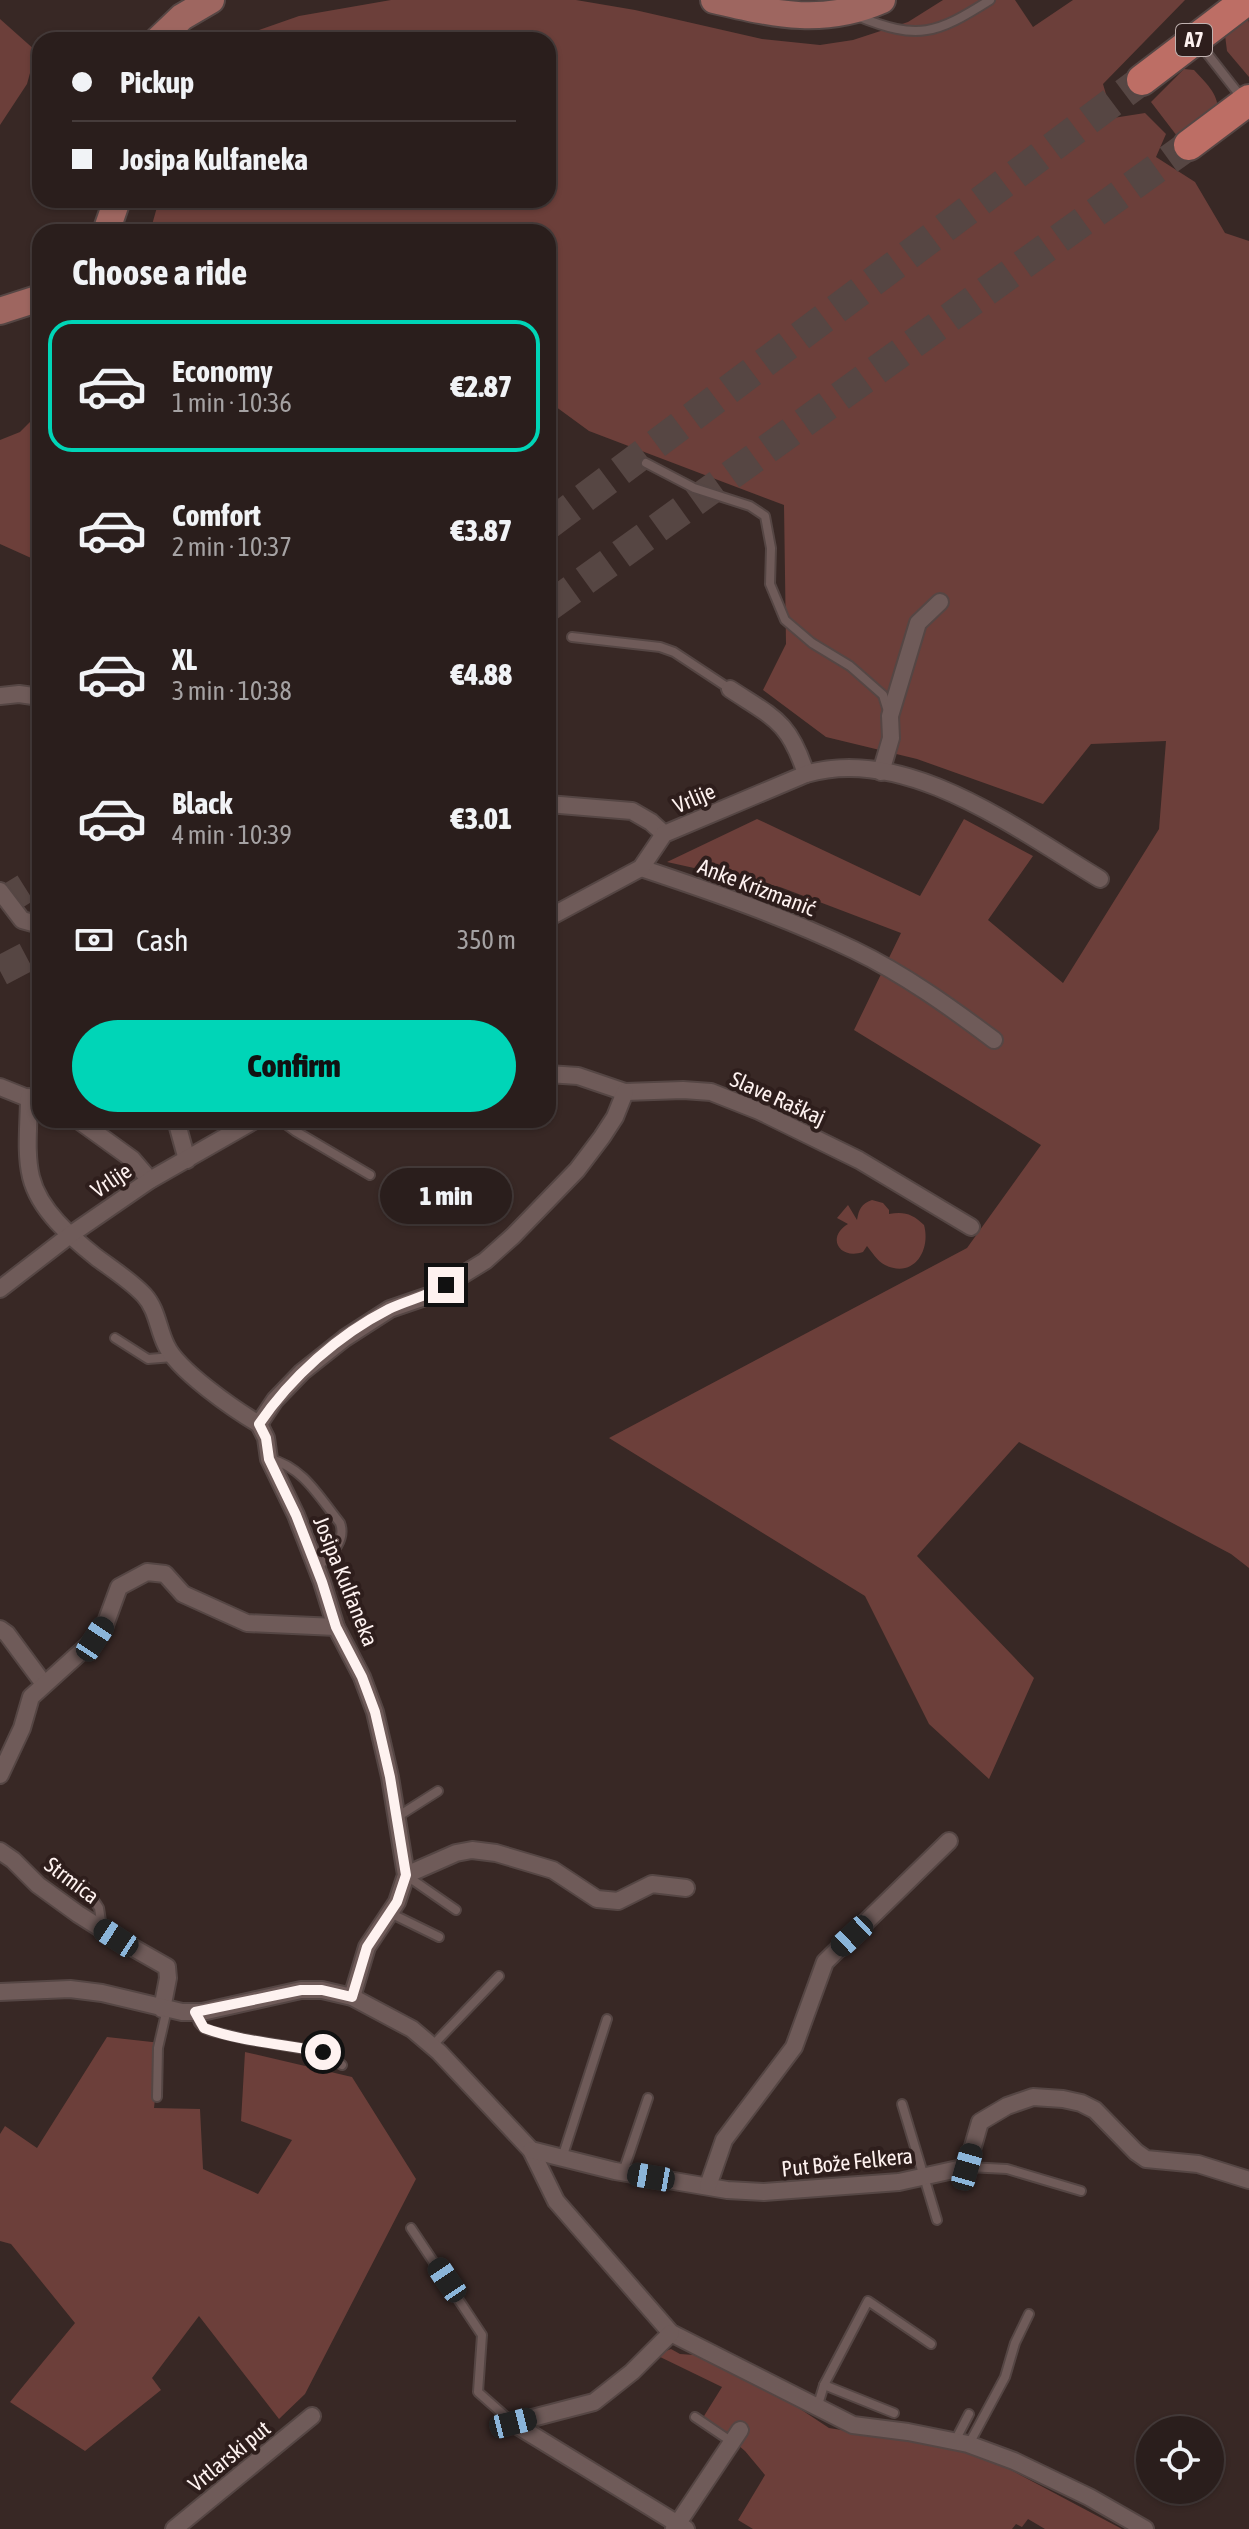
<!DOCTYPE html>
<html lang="en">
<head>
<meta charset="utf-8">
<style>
  :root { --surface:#2a1e1c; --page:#362b29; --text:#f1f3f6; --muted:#a5a2a3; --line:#463c3b; --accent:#00d5b7 }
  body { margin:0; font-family:"Asap Condensed",sans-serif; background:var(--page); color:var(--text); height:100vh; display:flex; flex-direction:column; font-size:30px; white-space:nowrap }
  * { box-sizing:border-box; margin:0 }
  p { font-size:26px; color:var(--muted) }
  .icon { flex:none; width:44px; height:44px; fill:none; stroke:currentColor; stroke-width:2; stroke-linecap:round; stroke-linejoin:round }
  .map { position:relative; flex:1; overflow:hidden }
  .side { position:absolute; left:32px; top:224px; width:524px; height:904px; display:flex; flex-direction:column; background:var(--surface); border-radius:24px; box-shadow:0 2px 6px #0004,0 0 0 2px var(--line) }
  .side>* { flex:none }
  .top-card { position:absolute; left:32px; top:32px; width:524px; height:176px; border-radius:24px; box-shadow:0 2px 6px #0004,0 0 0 2px var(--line); display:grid; align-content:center; height:176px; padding:0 40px; background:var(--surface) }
  .fabs { position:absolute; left:1136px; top:2416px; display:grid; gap:16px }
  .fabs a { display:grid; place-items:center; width:88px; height:88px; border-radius:50%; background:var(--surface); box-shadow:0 2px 6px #0004,0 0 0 2px var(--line); font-size:40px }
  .end { position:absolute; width:36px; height:36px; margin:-18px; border:10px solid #fef2f0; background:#111; box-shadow:0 0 0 4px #111 }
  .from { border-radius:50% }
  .bubble { position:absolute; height:56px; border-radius:28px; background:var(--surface); box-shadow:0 2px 6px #0004,0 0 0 2px var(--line); font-size:26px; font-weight:800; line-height:56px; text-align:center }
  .car { position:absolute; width:24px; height:48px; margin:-24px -12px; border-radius:10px; box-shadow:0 0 6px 2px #0007; background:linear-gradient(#222 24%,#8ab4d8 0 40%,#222 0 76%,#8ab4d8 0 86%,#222 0) }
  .top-card b { display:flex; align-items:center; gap:28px; height:76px; font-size:30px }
  .top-card b+b { border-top:2px solid var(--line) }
  .top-card i { width:20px; height:20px; background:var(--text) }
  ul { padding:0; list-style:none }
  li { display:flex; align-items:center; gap:24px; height:132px; margin:0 16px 12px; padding:0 24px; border:4px solid transparent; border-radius:24px }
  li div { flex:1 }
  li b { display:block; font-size:30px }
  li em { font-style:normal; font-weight:800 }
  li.active { border-color:var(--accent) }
  li>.icon { width:72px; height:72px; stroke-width:1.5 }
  h2 { padding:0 40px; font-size:36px; line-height:96px }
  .pay { display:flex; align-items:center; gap:20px; height:88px; padding:0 40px; font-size:30px }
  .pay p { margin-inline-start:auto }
  .button { display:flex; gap:16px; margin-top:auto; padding:16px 40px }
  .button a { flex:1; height:92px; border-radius:48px; background:var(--accent); color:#111; font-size:32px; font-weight:800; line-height:92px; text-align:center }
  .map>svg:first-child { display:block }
  .green { fill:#6c3f3a }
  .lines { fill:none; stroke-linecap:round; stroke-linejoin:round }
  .highway-tunnel { stroke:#564643; stroke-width:30; stroke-dasharray:30 15; stroke-linecap:butt }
  .lane-casing { stroke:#554644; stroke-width:12 }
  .street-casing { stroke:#554644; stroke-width:20 }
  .primary-casing { stroke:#554644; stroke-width:30 }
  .highway-casing { stroke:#554644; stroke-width:34 }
  .lane { stroke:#6f5b59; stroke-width:8 }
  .street { stroke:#6f5b59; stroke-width:16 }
  .primary { stroke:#9e6660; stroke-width:26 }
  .highway { stroke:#bd6e65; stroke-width:30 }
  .route { stroke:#fef2f0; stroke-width:10 }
  .labels { text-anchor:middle; stroke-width:8; stroke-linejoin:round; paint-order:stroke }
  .shield { fill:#2e1e1c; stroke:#c0b2b0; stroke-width:2 }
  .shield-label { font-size:20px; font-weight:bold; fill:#fef2f0 }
  .street-label { font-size:22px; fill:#fef2f0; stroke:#2e1e1c }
</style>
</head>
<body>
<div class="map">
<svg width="1249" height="2529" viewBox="0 0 1249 2529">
  <rect width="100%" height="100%" fill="#382825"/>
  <g class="green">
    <polygon points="391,0 576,0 635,10 762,39 820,45 853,40 908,22 943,0 1015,0 1033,27 1073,0 1185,0 1103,84 1113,118 1145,113 1166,134 1156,157 1195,182 1225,233 1249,241 1249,1568 1231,1554 1019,1442 917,1556 1034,1678 989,1779 929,1724 865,1596 609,1438 967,1248 1041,1145 854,1030 901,933 780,887 667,862 757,819 920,896 964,819 1033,856 988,920 1063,983 1159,829 1166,741 1091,744 1043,804 917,759 826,737 763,690 786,644 784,505 589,431 548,401 548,232 150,232 159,200 548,200 548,40 230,40 299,16"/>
    <polygon points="1248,18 1249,23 1249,77 1227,51 1225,35"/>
    <polygon points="0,19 36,51 27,84 0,125"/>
    <path d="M1184,69L1194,70C1205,82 1218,93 1218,110L1182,135L1180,132L1177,136L1151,102Z"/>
    <polygon points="40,412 40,562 0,544 0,440 20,432"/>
    <path d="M872,1200L883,1203L889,1210V1214C904,1211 913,1214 924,1225C931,1250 914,1279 885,1265C877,1261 872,1252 867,1246L863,1252C839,1260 826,1237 848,1224L837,1218L848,1205L857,1220C859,1209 861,1204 872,1200Z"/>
    <polygon points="107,2037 161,2043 154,2108 200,2109 203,2169 258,2194 292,2140 241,2121 245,2052 352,2077 416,2179 305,2394 279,2419 199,2316 152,2378 161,2390 85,2451 10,2402 75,2323 11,2244 0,2241 0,2134 5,2126 37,2148"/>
    <polygon points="671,2349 680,2354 694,2355 779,2395 829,2428 954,2448 1011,2470 1122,2529 1045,2529 1028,2519 1022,2527 1016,2524 1012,2529 753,2529 738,2520 765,2475 745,2451 704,2416 722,2387 656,2355"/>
  </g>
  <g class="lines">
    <g class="highway-tunnel">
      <polyline points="548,525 1142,80"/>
      <polyline points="548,607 1189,145"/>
      <polyline points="0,904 40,879"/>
      <polyline points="0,971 40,950"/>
    </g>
    <g class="lane-casing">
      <g id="lane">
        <path d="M857,16C919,41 936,34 990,0"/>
        <polyline points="1199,43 1242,98"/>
        <polyline points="646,463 694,488 750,506 765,516 771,548 770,584 785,620 812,643 850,666 883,695 888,711"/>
        <polyline points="572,637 660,647 674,652 730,689"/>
        <polyline points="280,1120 295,1131 370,1175"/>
        <polyline points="115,1338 148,1359 173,1357"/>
        <path d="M270,1459C303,1467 319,1497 340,1523C347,1542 329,1556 316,1569"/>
        <polyline points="397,1817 438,1791"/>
        <polyline points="407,1876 456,1910"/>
        <polyline points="84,1885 99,1908 102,1928"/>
        <polyline points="390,1913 439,1937"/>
        <polyline points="195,2013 199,2023 204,2028 211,2031 245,2039 323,2052 342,2065"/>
        <polyline points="432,2046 499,1976"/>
        <polyline points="157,2097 158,2048 167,2009"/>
        <polyline points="902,2104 937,2220"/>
        <polyline points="562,2158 607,2019"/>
        <polyline points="968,2167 1007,2169 1081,2191"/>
        <polyline points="623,2172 648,2098"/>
        <polyline points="411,2228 482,2335 478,2392 513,2423"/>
        <polyline points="824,2385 894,2413"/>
        <polyline points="817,2408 824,2385 868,2301 931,2344"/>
        <polyline points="695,2417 732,2442"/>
        <polyline points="955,2441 969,2414"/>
        <polyline points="969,2444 1005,2377 1015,2343 1029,2314"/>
      </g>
    </g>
    <g class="street-casing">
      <g id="street">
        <path d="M730,689C774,718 789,721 806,774"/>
        <polyline points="0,696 19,694 40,697"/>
        <polyline points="881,772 891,738 890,716 918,623 940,602"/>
        <polyline points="548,804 632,811 651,822 664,834"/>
        <path d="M641,868C713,892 785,917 854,950C904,974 950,1007 994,1040"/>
        <polyline points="0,891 22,920 40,925"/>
        <path d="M548,918L641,868L664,834L806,774C906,744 1018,830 1100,879"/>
        <polyline points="548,1074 578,1076 625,1092 683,1090 711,1092 759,1111 859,1160 971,1227"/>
        <polyline points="0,1087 40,1103"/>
        <path d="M29,1097C29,1123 25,1152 31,1177C39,1210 71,1237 96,1257C112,1269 131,1281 144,1295C157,1309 158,1329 166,1345C177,1370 235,1410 259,1424"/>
        <polyline points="78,1120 132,1159 150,1180"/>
        <polyline points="176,1120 187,1160"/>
        <polyline points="0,1289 70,1235 150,1180 255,1120"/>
        <polyline points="259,1424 266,1438 269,1459 296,1515 322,1582 336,1627 362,1677 375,1712 390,1777 406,1875 397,1902 367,1947 352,1997"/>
        <polyline points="259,1424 275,1400 302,1372 345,1338 390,1309 428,1296 485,1261 513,1236 577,1170 602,1137 615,1117 625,1092"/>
        <polyline points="0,1629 7,1634 44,1684"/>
        <polyline points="0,1775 22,1728 31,1697 95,1639 105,1625 119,1587 147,1572 165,1574 183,1594 247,1623 336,1627"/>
        <polyline points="0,1851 13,1860 38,1885 78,1914 116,1938 167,1967 168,1978 162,2009"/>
        <polyline points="406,1875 456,1853 472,1850 496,1853 553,1870 597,1899 618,1901 652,1884 686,1888"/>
        <polyline points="0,1992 70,1989 102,1993 182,2012 202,2012 301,1990 322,1990 352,1997 412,2029 439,2052 531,2150 556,2201 671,2333 853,2425 908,2432 968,2444 1014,2461 1089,2497 1145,2529"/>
        <polyline points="531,2150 615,2171 727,2190 764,2192 899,2182 967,2167 980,2122 1007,2106 1033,2097 1063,2099 1081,2103 1095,2110 1136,2152 1146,2159 1198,2164 1249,2180"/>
        <polyline points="708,2186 724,2140 794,2047 825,1962 949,1841"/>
        <polyline points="513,2423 686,2529"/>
        <polyline points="513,2423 594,2402 632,2372 671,2333"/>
        <polyline points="174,2529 312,2416"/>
        <polyline points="674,2529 740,2430"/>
      </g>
    </g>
    <g class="primary-casing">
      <g id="primary">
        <path d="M714,0C775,14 822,26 882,0"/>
        <polyline points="158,40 182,17 211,0"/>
        <polyline points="106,232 117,200"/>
        <polyline points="0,311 40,298"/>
      </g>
    </g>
    <g class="highway-casing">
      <g id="highway">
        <polyline points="1142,80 1247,0"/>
        <polyline points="1189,145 1249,100"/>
      </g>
    </g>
    <use href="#lane" class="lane"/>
    <use href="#street" class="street"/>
    <use href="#primary" class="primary"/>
    <use href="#highway" class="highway"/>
  </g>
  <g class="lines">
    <path class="route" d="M323,2052C284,2044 242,2042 204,2028L195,2012L301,1990H322L352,1997L367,1947L397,1902L406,1875L390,1777L375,1712L362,1677L336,1627L322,1582L296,1515L269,1459L266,1438L259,1424C291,1377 338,1335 389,1309C408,1300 428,1296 446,1285"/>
  </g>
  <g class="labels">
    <rect class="shield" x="1176" y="24" width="36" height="32" rx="6"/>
    <g class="shield-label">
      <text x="1194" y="47">A7</text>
    </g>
    <g class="street-label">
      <text transform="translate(694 798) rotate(-23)" y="8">Vrlije</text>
      <text transform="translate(757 887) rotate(21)" y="8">Anke Krizmanić</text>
      <text transform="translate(778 1098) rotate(24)" y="8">Slave Raškaj</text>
      <text transform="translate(111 1180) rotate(-34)" y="8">Vrlije</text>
      <text transform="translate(346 1581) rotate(68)" y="8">Josipa Kulfaneka</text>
      <text transform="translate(72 1880) rotate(37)" y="8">Strmica</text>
      <text transform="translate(847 2162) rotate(-6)" y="8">Put Bože Felkera</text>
      <text transform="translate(229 2456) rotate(-39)" y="8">Vrtlarski put</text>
    </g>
  </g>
</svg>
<div class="fabs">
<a><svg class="icon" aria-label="locate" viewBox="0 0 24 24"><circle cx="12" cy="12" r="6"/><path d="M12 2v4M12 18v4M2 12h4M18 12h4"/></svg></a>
</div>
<i class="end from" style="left:323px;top:2052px"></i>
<i class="end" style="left:446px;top:1285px"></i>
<div class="bubble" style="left:380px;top:1168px;width:132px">1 min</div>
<i class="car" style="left:95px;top:1639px;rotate:33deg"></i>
<i class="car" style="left:852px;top:1936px;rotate:227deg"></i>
<i class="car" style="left:116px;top:1938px;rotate:303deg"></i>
<i class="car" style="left:967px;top:2167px;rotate:16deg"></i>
<i class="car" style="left:651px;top:2177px;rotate:280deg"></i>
<i class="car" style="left:447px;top:2280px;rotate:326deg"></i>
<i class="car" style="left:513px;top:2423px;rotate:76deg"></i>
<div class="top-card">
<b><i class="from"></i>Pickup</b>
<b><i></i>Josipa Kulfaneka</b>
</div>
<section class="side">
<h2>Choose a ride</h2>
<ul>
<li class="active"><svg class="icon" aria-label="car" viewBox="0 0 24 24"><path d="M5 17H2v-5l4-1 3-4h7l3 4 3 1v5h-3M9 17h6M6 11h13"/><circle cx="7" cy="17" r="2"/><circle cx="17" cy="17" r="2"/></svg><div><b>Economy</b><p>1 min · 10:36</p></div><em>€2.87</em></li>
<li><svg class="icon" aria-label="car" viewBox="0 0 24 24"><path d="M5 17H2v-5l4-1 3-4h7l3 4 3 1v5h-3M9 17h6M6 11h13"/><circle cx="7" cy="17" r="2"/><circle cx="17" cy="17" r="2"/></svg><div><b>Comfort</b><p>2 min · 10:37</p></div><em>€3.87</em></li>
<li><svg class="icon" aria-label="car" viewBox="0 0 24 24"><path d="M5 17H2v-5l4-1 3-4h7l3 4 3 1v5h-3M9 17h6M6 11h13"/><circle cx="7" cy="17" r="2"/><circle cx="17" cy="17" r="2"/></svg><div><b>XL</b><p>3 min · 10:38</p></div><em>€4.88</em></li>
<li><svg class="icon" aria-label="car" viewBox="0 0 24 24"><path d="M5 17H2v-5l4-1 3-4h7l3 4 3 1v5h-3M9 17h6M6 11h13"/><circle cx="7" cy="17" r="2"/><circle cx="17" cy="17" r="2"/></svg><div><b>Black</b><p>4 min · 10:39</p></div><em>€3.01</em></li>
</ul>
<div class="pay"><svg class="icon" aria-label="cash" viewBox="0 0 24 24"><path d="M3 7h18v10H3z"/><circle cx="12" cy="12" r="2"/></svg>Cash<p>350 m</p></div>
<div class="button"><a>Confirm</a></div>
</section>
</div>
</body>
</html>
